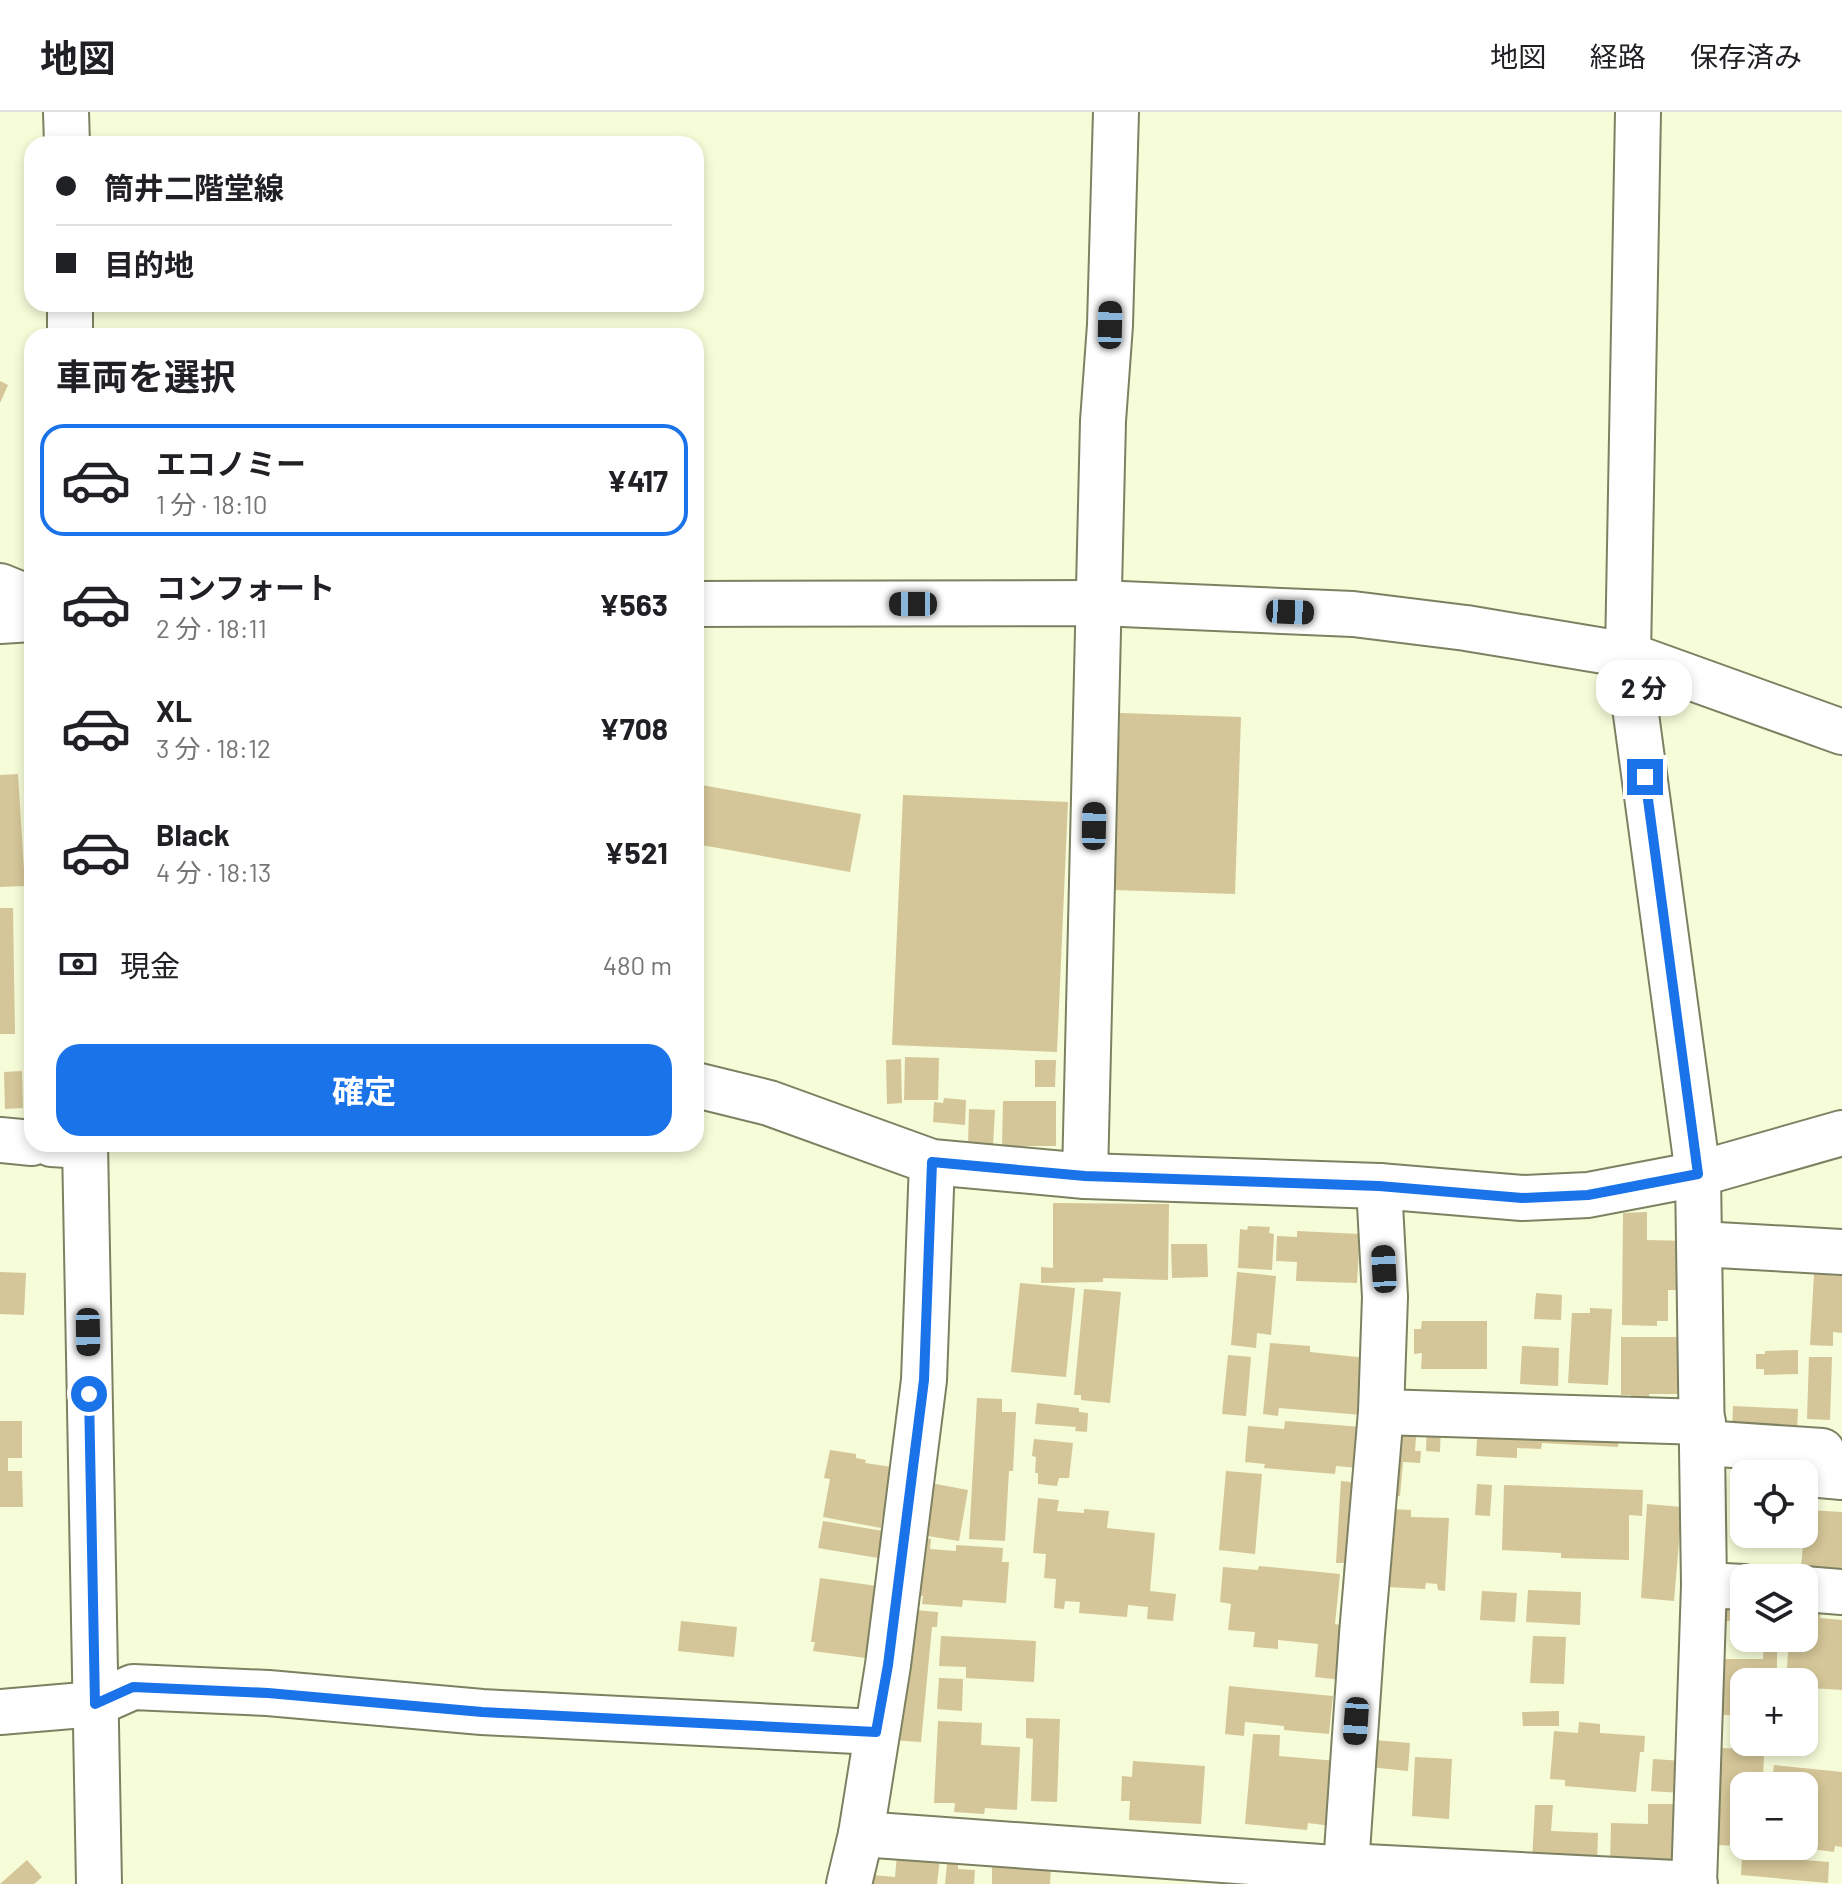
<!DOCTYPE html>
<html lang="ja">
<head>
<meta charset="utf-8">
<style>
  :root { --surface:#fff; --page:#f2f2f2; --text:#202124; --muted:#757577; --line:#e0e0e0; --accent:#1a73e8 }
  body { margin:0; font-family:Barlow,"Noto Sans JP",sans-serif; background:var(--page); color:var(--text); height:100vh; display:flex; flex-direction:column; font-size:30px; white-space:nowrap }
  * { box-sizing:border-box; margin:0 }
  p { font-size:26px; color:var(--muted) }
  .icon { flex:none; width:44px; height:44px; fill:none; stroke:currentColor; stroke-width:2; stroke-linecap:round; stroke-linejoin:round }
  .map { position:relative; flex:1; overflow:hidden }
  .sheet { position:absolute; left:24px; top:216px; width:680px; height:824px; display:flex; flex-direction:column; background:var(--surface); border-radius:24px; box-shadow:0 4px 12px #0003 }
  .sheet>* { flex:none }
  .guide { position:absolute; left:24px; top:24px; width:680px; height:176px; border-radius:24px; box-shadow:0 4px 12px #0003; display:grid; align-content:center; height:176px; padding:0 32px; background:var(--surface) }
  .buttons { position:absolute; left:1730px; top:1348px; display:grid; gap:16px }
  .buttons a { display:grid; place-items:center; width:88px; height:88px; border-radius:16px; background:var(--surface); box-shadow:0 4px 12px #0003; font-size:40px }
  .end { position:absolute; width:36px; height:36px; margin:-18px; border:10px solid #1a73e8; background:#fff; box-shadow:0 0 0 4px #fff }
  .from { border-radius:50% }
  .bubble { position:absolute; height:56px; border-radius:24px; background:var(--surface); box-shadow:0 4px 12px #0003; font-size:26px; font-weight:700; line-height:56px; text-align:center }
  .car { position:absolute; width:24px; height:48px; margin:-24px -12px; border-radius:10px; box-shadow:0 0 6px 2px #0007; background:linear-gradient(#222 24%,#8ab4d8 0 40%,#222 0 76%,#8ab4d8 0 86%,#222 0) }
  .guide b { display:flex; align-items:center; gap:28px; height:76px; font-size:30px }
  .guide b+b { border-top:2px solid var(--line) }
  .guide i { width:20px; height:20px; background:var(--text) }
  ul { padding:0; list-style:none }
  li { display:flex; align-items:center; gap:24px; height:112px; margin:0 16px 12px; padding:0 16px; border:4px solid transparent; border-radius:24px }
  li div { flex:1 }
  li b { display:block; font-size:30px }
  li em { font-style:normal; font-weight:700 }
  li.selected { border-color:var(--accent) }
  li>.icon { width:72px; height:72px; stroke-width:1.5 }
  h2 { padding:0 32px; font-size:36px; line-height:96px }
  .pay { display:flex; align-items:center; gap:20px; height:88px; padding:0 32px; font-size:30px }
  .pay p { margin-inline-start:auto }
  .primary-button { display:flex; gap:16px; margin-top:auto; padding:16px 32px }
  .primary-button a { flex:1; height:92px; border-radius:24px; background:var(--accent); color:#fff; font-size:32px; font-weight:700; line-height:92px; text-align:center }
  header { display:flex; align-items:center; gap:48px; box-sizing:border-box; height:112px; padding:0 40px; background:var(--surface); border-bottom:2px solid var(--line) }
  header strong { font-size:38px }
  nav { display:flex; gap:44px; margin-inline-start:auto; font-size:28px }
  .map>svg:first-child { display:block }
  .building { fill:#d4c698 }
  .lines { fill:none; stroke-linecap:round; stroke-linejoin:round }
  .street-casing { stroke:#7d8161; stroke-width:48 }
  .secondary-casing { stroke:#7d8161; stroke-width:48 }
  .street { stroke:#fff; stroke-width:44 }
  .secondary { stroke:#fff; stroke-width:44 }
  .route { stroke:#1a73e8; stroke-width:10 }
</style>
</head>
<body>
<header>
<strong>地図</strong>
<nav><a>地図</a><a>経路</a><a>保存済み</a></nav>
</header>
<div class="map">
<svg width="1842" height="1772" viewBox="0 0 1842 1772">
  <rect width="100%" height="100%" fill="#f6fbd8"/>
  <g class="building">
    <polygon points="0,269 8,273 0,291"/>
    <polygon points="1120,601 1241,605 1235,782 1114,778"/>
    <polygon points="18,662 25,774 0,775 0,663"/>
    <polygon points="696,672 861,702 850,760 696,732"/>
    <polygon points="903,683 1068,690 1057,940 892,933"/>
    <polygon points="0,796 13,796 15,922 0,922"/>
    <polygon points="905,945 939,946 938,988 904,988"/>
    <polygon points="901,947 902,991 887,992 886,948"/>
    <polygon points="1035,948 1056,948 1055,975 1035,975"/>
    <polygon points="22,959 23,996 5,997 4,960"/>
    <polygon points="944,986 966,988 965,1013 933,1010 934,990 943,991"/>
    <polygon points="1003,989 1056,989 1056,1034 1002,1034"/>
    <polygon points="969,997 995,998 993,1034 968,1033"/>
    <polygon points="1053,1091 1169,1092 1168,1168 1103,1166 1103,1170 1041,1171 1041,1155 1053,1156"/>
    <polygon points="1647,1100 1647,1128 1687,1129 1687,1178 1668,1178 1668,1209 1657,1209 1657,1214 1622,1213 1623,1101"/>
    <polygon points="1248,1114 1270,1115 1269,1121 1274,1122 1272,1158 1238,1156 1240,1117 1247,1118"/>
    <polygon points="1297,1119 1360,1122 1357,1171 1296,1169 1297,1150 1276,1149 1277,1124 1297,1125"/>
    <polygon points="1171,1132 1207,1132 1208,1165 1172,1166"/>
    <polygon points="0,1160 26,1161 24,1203 0,1202"/>
    <polygon points="1237,1160 1276,1164 1271,1223 1257,1221 1256,1236 1231,1233"/>
    <polygon points="1814,1162 1842,1164 1842,1221 1833,1220 1833,1234 1810,1233"/>
    <polygon points="1020,1171 1075,1176 1066,1265 1011,1260"/>
    <polygon points="1084,1177 1121,1180 1110,1291 1081,1288 1081,1283 1074,1283"/>
    <polygon points="1536,1181 1562,1183 1561,1208 1534,1207"/>
    <polygon points="1590,1196 1612,1197 1608,1273 1568,1271 1572,1201 1590,1201"/>
    <polygon points="1422,1209 1487,1209 1487,1257 1421,1257 1422,1241 1414,1242 1414,1217 1421,1217"/>
    <polygon points="1621,1225 1690,1225 1690,1282 1649,1282 1650,1294 1631,1294 1631,1283 1621,1283"/>
    <polygon points="1270,1231 1310,1234 1310,1240 1367,1246 1362,1303 1279,1296 1278,1304 1263,1302"/>
    <polygon points="1522,1234 1559,1236 1558,1274 1520,1272"/>
    <polygon points="1798,1238 1798,1262 1764,1263 1764,1257 1756,1257 1756,1242 1765,1242 1765,1239"/>
    <polygon points="1228,1243 1251,1245 1246,1304 1222,1302"/>
    <polygon points="1809,1245 1832,1245 1830,1308 1807,1307"/>
    <polygon points="977,1286 1002,1287 1002,1300 1016,1300 1013,1359 1009,1359 1005,1429 969,1427"/>
    <polygon points="1037,1291 1079,1296 1079,1300 1088,1301 1087,1320 1075,1319 1076,1315 1035,1312"/>
    <polygon points="1733,1294 1798,1297 1797,1320 1732,1318"/>
    <polygon points="1388,1308 1417,1310 1415,1339 1421,1339 1420,1351 1403,1350 1400,1384 1387,1383"/>
    <polygon points="0,1309 22,1309 22,1346 8,1346 8,1359 22,1359 23,1395 0,1395"/>
    <polygon points="1285,1309 1362,1315 1358,1356 1336,1354 1335,1362 1264,1356 1265,1352 1245,1350 1248,1314 1284,1317"/>
    <polygon points="1427,1310 1441,1310 1440,1340 1426,1339"/>
    <polygon points="1478,1311 1619,1318 1618,1335 1542,1331 1541,1337 1517,1336 1517,1346 1476,1344"/>
    <polygon points="1034,1327 1073,1331 1069,1366 1059,1366 1057,1374 1038,1372 1038,1361 1035,1361 1036,1345 1032,1344"/>
    <polygon points="830,1338 856,1342 856,1346 866,1348 865,1351 892,1355 886,1407 882,1406 881,1416 823,1405 830,1367 824,1366"/>
    <polygon points="1226,1359 1262,1362 1255,1442 1219,1438"/>
    <polygon points="1341,1369 1360,1371 1351,1461 1343,1461 1344,1451 1336,1451"/>
    <polygon points="925,1370 968,1378 959,1429 915,1422"/>
    <polygon points="1477,1372 1492,1373 1490,1404 1475,1403"/>
    <polygon points="1504,1373 1643,1378 1642,1404 1629,1403 1629,1448 1561,1446 1561,1441 1502,1438"/>
    <polygon points="1038,1386 1059,1388 1057,1399 1084,1401 1084,1397 1109,1399 1107,1416 1155,1421 1150,1479 1176,1482 1173,1509 1147,1507 1148,1495 1128,1493 1127,1505 1079,1501 1080,1490 1065,1489 1064,1497 1054,1496 1056,1467 1044,1466 1046,1442 1033,1441"/>
    <polygon points="1647,1392 1682,1395 1674,1489 1641,1486"/>
    <polygon points="1389,1397 1411,1398 1411,1405 1449,1406 1445,1479 1438,1478 1437,1472 1426,1471 1425,1477 1388,1475"/>
    <polygon points="1806,1398 1842,1400 1842,1459 1801,1456"/>
    <polygon points="823,1409 883,1419 878,1446 818,1436"/>
    <polygon points="911,1425 931,1427 930,1437 956,1439 956,1433 1003,1436 1002,1450 1009,1450 1006,1491 963,1488 962,1495 922,1492 923,1484 906,1482"/>
    <polygon points="1259,1454 1340,1462 1335,1512 1341,1513 1342,1568 1315,1565 1318,1532 1278,1528 1278,1537 1253,1535 1255,1520 1228,1518 1231,1492 1220,1490 1223,1455 1258,1458"/>
    <polygon points="820,1466 877,1474 866,1546 813,1539 815,1530 811,1530"/>
    <polygon points="1528,1478 1581,1480 1580,1513 1526,1510"/>
    <polygon points="1482,1479 1517,1481 1515,1510 1480,1508"/>
    <polygon points="1720,1483 1744,1484 1744,1509 1719,1509"/>
    <polygon points="903,1497 938,1500 937,1515 932,1515 921,1630 891,1628"/>
    <polygon points="1804,1497 1821,1498 1820,1506 1842,1508 1842,1578 1810,1576 1809,1592 1804,1591 1804,1570 1786,1570 1789,1526 1804,1526"/>
    <polygon points="681,1509 737,1515 734,1545 678,1539"/>
    <polygon points="941,1524 1036,1529 1034,1570 966,1566 966,1555 939,1554"/>
    <polygon points="1533,1524 1566,1525 1564,1572 1530,1571"/>
    <polygon points="1764,1526 1777,1526 1777,1570 1744,1570 1744,1612 1730,1612 1730,1603 1720,1603 1720,1547 1763,1547"/>
    <polygon points="939,1566 963,1567 962,1599 937,1597"/>
    <polygon points="1229,1574 1333,1584 1329,1622 1284,1618 1284,1614 1245,1610 1244,1624 1225,1622"/>
    <polygon points="1559,1599 1559,1614 1523,1614 1522,1600"/>
    <polygon points="1026,1606 1060,1607 1057,1690 1031,1689 1033,1627 1026,1626"/>
    <polygon points="938,1609 982,1611 981,1633 1020,1635 1017,1698 985,1696 984,1702 954,1700 955,1691 934,1691"/>
    <polygon points="1579,1610 1600,1612 1600,1621 1645,1624 1644,1640 1640,1640 1636,1680 1565,1674 1565,1668 1550,1667 1554,1619 1578,1621"/>
    <polygon points="1253,1622 1280,1623 1279,1644 1337,1649 1331,1714 1308,1711 1307,1718 1245,1712"/>
    <polygon points="1363,1627 1410,1631 1408,1659 1360,1654"/>
    <polygon points="1721,1636 1778,1638 1778,1644 1764,1643 1763,1666 1744,1665 1741,1734 1717,1733"/>
    <polygon points="1415,1645 1452,1647 1449,1707 1412,1704"/>
    <polygon points="1653,1647 1683,1649 1681,1681 1651,1679"/>
    <polygon points="1133,1649 1205,1654 1201,1712 1129,1708 1130,1689 1121,1689 1122,1664 1132,1665"/>
    <polygon points="1774,1653 1842,1660 1842,1735 1835,1734 1834,1740 1804,1736 1804,1674 1771,1674"/>
    <polygon points="1648,1692 1683,1692 1681,1757 1610,1755 1611,1711 1648,1712"/>
    <polygon points="1535,1693 1553,1693 1551,1719 1598,1721 1597,1752 1532,1749"/>
    <polygon points="897,1743 940,1746 937,1772 860,1772 861,1762 895,1765"/>
    <polygon points="1742,1743 1829,1750 1828,1771 1741,1763"/>
    <polygon points="27,1748 42,1765 34,1772 0,1772"/>
    <polygon points="947,1752 958,1752 958,1757 975,1758 974,1772 945,1772"/>
    <polygon points="992,1752 1051,1754 1050,1772 992,1772"/>
  </g>
  <g class="lines">
    <g class="street-casing">
      <g id="street">
        <polyline points="1638,0 1628,543 1698,1062 1704,1473 1694,1772"/>
        <polyline points="0,474 32,487"/>
        <polyline points="696,973 769,991 932,1050 1085,1064 1379,1074 1522,1086 1588,1083 1698,1062 1842,1021"/>
        <polyline points="0,1028 32,1031"/>
        <polyline points="51,1032 85,1034"/>
        <polyline points="1085,1064 1103,309 1110,213 1116,0"/>
        <polyline points="1700,1132 1842,1140"/>
        <polyline points="1381,1300 1703,1310"/>
        <polyline points="1703,1331 1822,1339 1820,1363 1842,1365"/>
        <polyline points="1704,1473 1744,1475"/>
        <polyline points="1804,1477 1842,1480"/>
        <polyline points="0,1600 95,1592 133,1575 268,1581 482,1600 876,1620"/>
        <polyline points="861,1722 1334,1756 1346,1754 1695,1772"/>
        <polyline points="1346,1754 1362,1522 1381,1300 1385,1185 1379,1074"/>
        <polyline points="849,1772 861,1722 888,1553 924,1268 932,1050"/>
      </g>
    </g>
    <g class="secondary-casing">
      <g id="secondary">
        <polyline points="66,0 67,32"/>
        <polyline points="70,192 70,224"/>
        <polyline points="696,492 1099,491 1353,502 1466,516 1628,543 1842,620"/>
        <polyline points="0,509 32,507"/>
        <polyline points="85,1032 99,1772"/>
      </g>
    </g>
    <use href="#street" class="street"/>
    <use href="#secondary" class="secondary"/>
  </g>
  <g class="lines">
    <polyline class="route" points="89,1282 95,1592 133,1575 268,1581 482,1600 876,1620 888,1553 924,1268 932,1050 1085,1064 1379,1074 1522,1086 1588,1083 1698,1062 1645,665"/>
  </g>
</svg>
<div class="buttons">
<a><svg class="icon" aria-label="locate" viewBox="0 0 24 24"><circle cx="12" cy="12" r="6"/><path d="M12 2v4M12 18v4M2 12h4M18 12h4"/></svg></a>
<a><svg class="icon" aria-label="layers" viewBox="0 0 24 24"><path d="M12 4l9 5-9 5-9-5zM3 14l9 5 9-5"/></svg></a>
<a>+</a>
<a>−</a>
</div>
<i class="end from" style="left:89px;top:1282px"></i>
<i class="end" style="left:1645px;top:665px"></i>
<div class="bubble" style="left:1596px;top:548px;width:96px">2 分</div>
<i class="car" style="left:1110px;top:213px;rotate:1deg"></i>
<i class="car" style="left:913px;top:492px;rotate:270deg"></i>
<i class="car" style="left:1290px;top:500px;rotate:92deg"></i>
<i class="car" style="left:1094px;top:714px;rotate:1deg"></i>
<i class="car" style="left:1384px;top:1157px;rotate:357deg"></i>
<i class="car" style="left:88px;top:1220px;rotate:179deg"></i>
<i class="car" style="left:1356px;top:1609px;rotate:184deg"></i>
<div class="guide">
<b><i class="from"></i>筒井二階堂線</b>
<b><i></i>目的地</b>
</div>
<section class="sheet">
<h2>車両を選択</h2>
<ul>
<li class="selected"><svg class="icon" aria-label="car" viewBox="0 0 24 24"><path d="M5 17H2v-5l4-1 3-4h7l3 4 3 1v5h-3M9 17h6M6 11h13"/><circle cx="7" cy="17" r="2"/><circle cx="17" cy="17" r="2"/></svg><div><b>エコノミー</b><p>1 分 · 18:10</p></div><em>¥417</em></li>
<li><svg class="icon" aria-label="car" viewBox="0 0 24 24"><path d="M5 17H2v-5l4-1 3-4h7l3 4 3 1v5h-3M9 17h6M6 11h13"/><circle cx="7" cy="17" r="2"/><circle cx="17" cy="17" r="2"/></svg><div><b>コンフォート</b><p>2 分 · 18:11</p></div><em>¥563</em></li>
<li><svg class="icon" aria-label="car" viewBox="0 0 24 24"><path d="M5 17H2v-5l4-1 3-4h7l3 4 3 1v5h-3M9 17h6M6 11h13"/><circle cx="7" cy="17" r="2"/><circle cx="17" cy="17" r="2"/></svg><div><b>XL</b><p>3 分 · 18:12</p></div><em>¥708</em></li>
<li><svg class="icon" aria-label="car" viewBox="0 0 24 24"><path d="M5 17H2v-5l4-1 3-4h7l3 4 3 1v5h-3M9 17h6M6 11h13"/><circle cx="7" cy="17" r="2"/><circle cx="17" cy="17" r="2"/></svg><div><b>Black</b><p>4 分 · 18:13</p></div><em>¥521</em></li>
</ul>
<div class="pay"><svg class="icon" aria-label="cash" viewBox="0 0 24 24"><path d="M3 7h18v10H3z"/><circle cx="12" cy="12" r="2"/></svg>現金<p>480 m</p></div>
<div class="primary-button"><a>確定</a></div>
</section>
</div>
</body>
</html>
